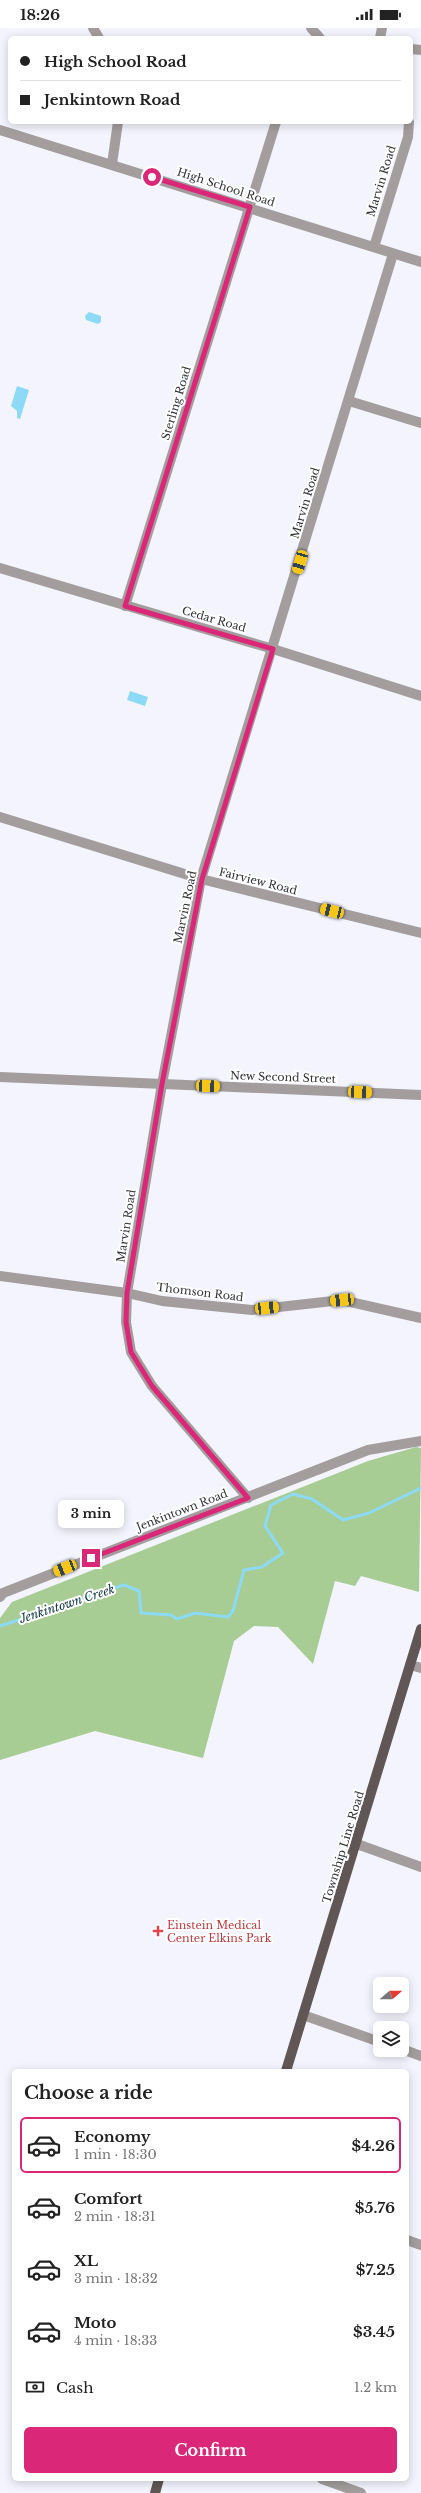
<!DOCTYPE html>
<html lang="en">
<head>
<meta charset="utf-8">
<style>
  :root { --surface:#fff; --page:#f6f6f6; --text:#222; --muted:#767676; --line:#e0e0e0; --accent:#db2777 }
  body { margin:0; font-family:"Libre Baskerville",serif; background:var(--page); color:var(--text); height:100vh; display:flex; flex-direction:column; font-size:15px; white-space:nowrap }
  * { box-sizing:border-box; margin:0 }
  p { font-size:13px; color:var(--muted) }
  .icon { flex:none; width:22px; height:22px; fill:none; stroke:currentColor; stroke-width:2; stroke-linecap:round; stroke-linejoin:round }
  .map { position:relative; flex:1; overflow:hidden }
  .panel { position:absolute; left:12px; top:2041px; width:397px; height:412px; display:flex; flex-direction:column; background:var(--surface); border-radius:6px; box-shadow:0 2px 10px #0003 }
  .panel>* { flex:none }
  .top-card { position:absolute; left:8px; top:8px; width:405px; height:88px; border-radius:6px; box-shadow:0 2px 10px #0003; display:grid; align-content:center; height:88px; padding:0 12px; background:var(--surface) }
  .needle { width:26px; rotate:70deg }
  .buttons { position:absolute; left:373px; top:1949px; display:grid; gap:8px }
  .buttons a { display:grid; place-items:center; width:36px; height:36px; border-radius:6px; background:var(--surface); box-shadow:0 2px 10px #0003; font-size:20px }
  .end { position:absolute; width:18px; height:18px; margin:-9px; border:5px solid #db2777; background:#fff; box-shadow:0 0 0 2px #fff }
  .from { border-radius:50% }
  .bubble { position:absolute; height:28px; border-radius:6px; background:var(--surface); box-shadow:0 2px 10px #0003; font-size:13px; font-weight:700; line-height:28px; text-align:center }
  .car { position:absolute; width:12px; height:24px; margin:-12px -6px; border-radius:5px; box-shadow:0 0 3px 1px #0007; background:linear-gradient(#f5c518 24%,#345 0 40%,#f5c518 0 76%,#345 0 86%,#f5c518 0) }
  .top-card b { display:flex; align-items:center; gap:14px; height:38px; font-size:15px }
  .top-card b+b { border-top:1px solid var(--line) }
  .top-card i { width:10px; height:10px; background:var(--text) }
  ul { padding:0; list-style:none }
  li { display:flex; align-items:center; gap:12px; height:56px; margin:0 8px 6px; padding:0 4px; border:2px solid transparent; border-radius:6px }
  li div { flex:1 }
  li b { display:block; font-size:15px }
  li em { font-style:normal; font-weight:700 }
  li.selected { border-color:var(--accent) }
  li>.icon { width:36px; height:36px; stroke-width:1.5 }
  h2 { padding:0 12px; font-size:18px; line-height:48px }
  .pay { display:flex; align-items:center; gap:10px; height:44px; padding:0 12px; font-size:15px }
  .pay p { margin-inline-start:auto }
  .primary-button { display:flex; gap:8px; margin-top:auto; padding:8px 12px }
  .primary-button a { flex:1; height:46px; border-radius:6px; background:var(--accent); color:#fff; font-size:16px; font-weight:700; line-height:46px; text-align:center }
  .status { display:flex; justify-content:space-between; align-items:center; height:28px; padding:0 20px; background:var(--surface); direction:ltr }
  .status svg { height:11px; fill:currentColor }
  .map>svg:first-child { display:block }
  .forest { fill:#a7cc94 }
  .water { fill:#8ddaf6 }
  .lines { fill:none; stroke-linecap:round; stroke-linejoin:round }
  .stream { stroke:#8ddaf6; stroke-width:3 }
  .minor { stroke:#a39d9d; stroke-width:10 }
  .tertiary { stroke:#a39d9d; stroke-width:10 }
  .primary { stroke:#605656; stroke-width:10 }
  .route { stroke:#db2777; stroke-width:5 }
  .health-dot { fill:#e0444e; stroke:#fff; stroke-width:1.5 }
  .labels { text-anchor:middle; stroke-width:4; stroke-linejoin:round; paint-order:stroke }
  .street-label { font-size:11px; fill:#323337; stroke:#fff }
  .health-label { font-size:11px; fill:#be3a42; stroke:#fff; text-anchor:start }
  .water-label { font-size:12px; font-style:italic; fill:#153945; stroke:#fff }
</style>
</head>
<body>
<div class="status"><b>18:26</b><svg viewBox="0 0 49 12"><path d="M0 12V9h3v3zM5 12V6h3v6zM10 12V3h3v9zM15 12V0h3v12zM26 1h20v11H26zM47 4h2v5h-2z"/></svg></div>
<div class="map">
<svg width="421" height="2465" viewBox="0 0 421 2465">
  <rect width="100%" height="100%" fill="#f3f4fd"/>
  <polygon class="forest" points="416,1419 421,1420 419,1564 361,1548 355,1558 335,1553 313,1636 278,1599 254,1598 234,1613 203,1730 95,1703 0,1732 0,1590 12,1574 368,1433"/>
  <g class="water">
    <polygon points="89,284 101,288 101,294 98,296 86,292 85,288"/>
    <polygon points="17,358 29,362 20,391 17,390 17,383 11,378"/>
    <polygon points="130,663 148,669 145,678 127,672"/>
  </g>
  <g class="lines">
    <polyline class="stream" points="0,1598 124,1557 139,1563 141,1585 171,1587 177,1591 195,1585 228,1589 233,1583 244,1542 262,1539 283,1525 265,1498 271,1477 293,1466 312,1471 343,1492 369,1485 421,1460"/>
    <g class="minor">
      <polyline points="93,0 99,10"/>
      <polyline points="311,0 320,10"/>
      <polyline points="380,10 382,0"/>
      <polyline points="411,21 421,22"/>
      <polyline points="0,102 421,234"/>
      <polyline points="112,136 118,94"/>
      <polyline points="374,219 408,109 409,94"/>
      <polyline points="349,373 421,395"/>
      <polyline points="0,540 273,621 421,668"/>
      <polyline points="125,578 276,94"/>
      <polyline points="0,789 201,851 421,905"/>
      <polyline points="0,1248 127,1265 162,1273 252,1282 342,1272 421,1290"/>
      <polyline points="248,1470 152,1358 131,1324 126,1294 127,1265 162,1056 201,851 393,226"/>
      <polyline points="0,1569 3,1565 368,1422 421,1413"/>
      <polyline points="410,1637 421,1640"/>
      <polyline points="357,1816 421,1839"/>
      <polyline points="303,1987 380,2014"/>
      <polyline points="402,2021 421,2028"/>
      <polyline points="407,2212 421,2217"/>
      <polyline points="322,2451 361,2465"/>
    </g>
    <polyline class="tertiary" points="0,1049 421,1067"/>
    <g class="primary">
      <polyline points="286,2043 421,1601"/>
      <polyline points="155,2465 159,2451"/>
    </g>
  </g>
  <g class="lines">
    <polyline class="route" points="91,1530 248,1470 152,1358 131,1324 126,1294 127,1265 162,1056 202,851 273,621 125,578 250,179 152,149"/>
  </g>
  <path class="health-dot" d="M156 1897h4v4h4v4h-4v4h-4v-4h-4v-4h4z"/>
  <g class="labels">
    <g class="street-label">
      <text transform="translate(381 153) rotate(-73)" y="4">Marvin Road</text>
      <text transform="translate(226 159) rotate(18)" y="4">High School Road</text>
      <text transform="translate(176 375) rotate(-73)" y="4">Sterling Road</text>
      <text transform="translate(305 475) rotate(-73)" y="4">Marvin Road</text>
      <text transform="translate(214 591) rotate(16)" y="4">Cedar Road</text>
      <text transform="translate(258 853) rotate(14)" y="4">Fairview Road</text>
      <text transform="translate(185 879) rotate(-78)" y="4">Marvin Road</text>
      <text transform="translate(283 1049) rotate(2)" y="4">New Second Street</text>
      <text transform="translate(126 1198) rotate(-81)" y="4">Marvin Road</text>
      <text transform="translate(200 1264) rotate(7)" y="4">Thomson Road</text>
      <text transform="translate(182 1482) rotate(-21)" y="4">Jenkintown Road</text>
      <text transform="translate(343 1819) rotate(-73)" y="4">Township Line Road</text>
    </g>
    <g class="health-label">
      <text x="167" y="1901">Einstein Medical<tspan x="167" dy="13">Center Elkins Park</tspan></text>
    </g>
    <g class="water-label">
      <text transform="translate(67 1576) rotate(-18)" y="4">Jenkintown Creek</text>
    </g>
  </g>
</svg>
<div class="buttons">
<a><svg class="needle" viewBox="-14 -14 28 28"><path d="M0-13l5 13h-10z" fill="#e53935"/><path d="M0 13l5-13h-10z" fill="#767676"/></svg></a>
<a><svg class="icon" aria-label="layers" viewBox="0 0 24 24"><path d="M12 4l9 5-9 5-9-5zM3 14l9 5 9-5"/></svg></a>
</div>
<i class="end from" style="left:152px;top:149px"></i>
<i class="end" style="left:91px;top:1530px"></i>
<div class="bubble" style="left:58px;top:1472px;width:66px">3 min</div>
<i class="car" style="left:300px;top:534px;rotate:197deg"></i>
<i class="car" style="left:332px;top:883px;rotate:284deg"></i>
<i class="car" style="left:208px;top:1058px;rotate:92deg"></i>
<i class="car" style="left:360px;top:1064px;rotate:92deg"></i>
<i class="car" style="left:342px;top:1272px;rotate:264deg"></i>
<i class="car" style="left:267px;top:1280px;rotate:84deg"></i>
<i class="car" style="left:65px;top:1540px;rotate:248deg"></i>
<div class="top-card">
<b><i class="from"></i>High School Road</b>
<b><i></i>Jenkintown Road</b>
</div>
<section class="panel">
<h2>Choose a ride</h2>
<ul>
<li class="selected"><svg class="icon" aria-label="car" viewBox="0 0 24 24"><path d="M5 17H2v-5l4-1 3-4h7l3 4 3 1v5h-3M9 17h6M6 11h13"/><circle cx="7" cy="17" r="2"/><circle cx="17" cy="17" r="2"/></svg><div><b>Economy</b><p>1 min · 18:30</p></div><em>$4.26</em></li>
<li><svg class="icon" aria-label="car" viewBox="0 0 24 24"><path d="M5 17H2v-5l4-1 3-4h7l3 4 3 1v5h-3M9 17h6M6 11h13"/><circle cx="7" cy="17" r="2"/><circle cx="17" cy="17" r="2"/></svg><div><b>Comfort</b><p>2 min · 18:31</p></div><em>$5.76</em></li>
<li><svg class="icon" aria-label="car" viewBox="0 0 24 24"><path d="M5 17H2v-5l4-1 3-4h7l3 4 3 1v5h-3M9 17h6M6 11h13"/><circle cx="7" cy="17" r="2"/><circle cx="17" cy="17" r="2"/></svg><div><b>XL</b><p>3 min · 18:32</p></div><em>$7.25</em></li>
<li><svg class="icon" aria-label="car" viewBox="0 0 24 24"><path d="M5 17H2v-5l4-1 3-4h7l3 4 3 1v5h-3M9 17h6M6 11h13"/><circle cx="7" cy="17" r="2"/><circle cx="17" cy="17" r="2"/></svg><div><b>Moto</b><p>4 min · 18:33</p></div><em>$3.45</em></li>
</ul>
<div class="pay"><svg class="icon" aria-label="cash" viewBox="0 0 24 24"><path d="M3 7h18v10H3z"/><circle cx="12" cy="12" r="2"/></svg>Cash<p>1.2 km</p></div>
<div class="primary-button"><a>Confirm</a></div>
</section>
</div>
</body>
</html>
